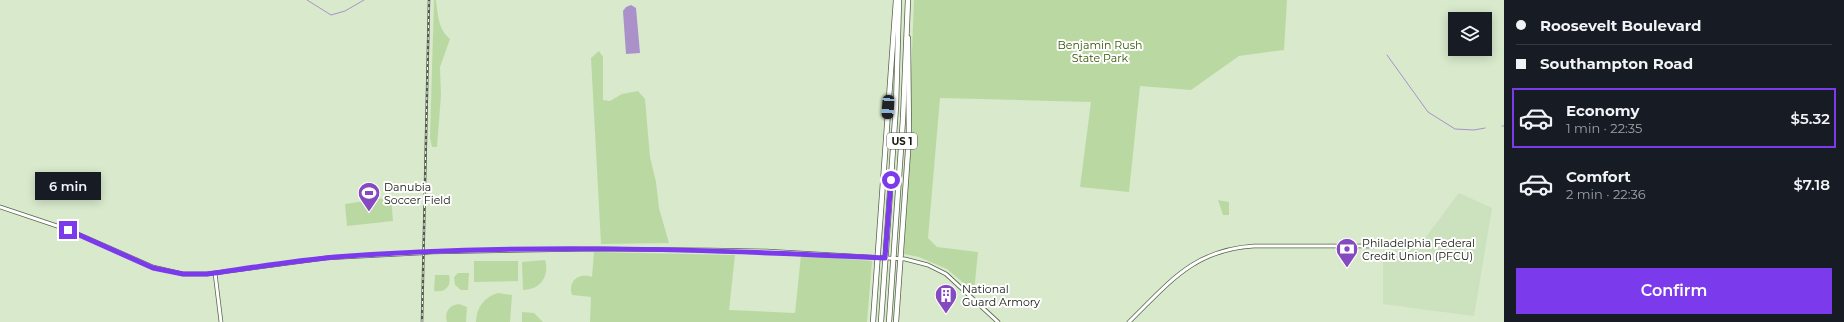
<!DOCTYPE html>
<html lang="en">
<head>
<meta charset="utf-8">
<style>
  :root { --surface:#171b24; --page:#242831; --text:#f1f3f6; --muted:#9ea1a6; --line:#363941; --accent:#7c3aed }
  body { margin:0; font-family:Montserrat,sans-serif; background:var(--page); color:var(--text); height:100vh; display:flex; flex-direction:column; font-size:15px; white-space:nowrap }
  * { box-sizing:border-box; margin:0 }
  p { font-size:13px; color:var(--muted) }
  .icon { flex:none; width:22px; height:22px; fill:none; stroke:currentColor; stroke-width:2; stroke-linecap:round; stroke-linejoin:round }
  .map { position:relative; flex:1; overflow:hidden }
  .details { display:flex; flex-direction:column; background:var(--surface); width:340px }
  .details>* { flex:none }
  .top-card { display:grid; align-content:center; height:88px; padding:0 12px; background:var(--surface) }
  .fabs { position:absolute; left:1448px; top:12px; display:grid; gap:8px }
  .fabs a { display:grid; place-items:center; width:44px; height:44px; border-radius:0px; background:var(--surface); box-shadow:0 2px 10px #0003; font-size:20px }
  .end { position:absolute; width:18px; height:18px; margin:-9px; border:5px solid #7c3aed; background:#fff; box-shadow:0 0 0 2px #fff }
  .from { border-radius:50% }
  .bubble { position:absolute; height:28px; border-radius:0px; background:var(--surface); box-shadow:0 2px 10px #0003; font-size:13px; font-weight:600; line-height:28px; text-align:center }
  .car { position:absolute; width:12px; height:24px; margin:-12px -6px; border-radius:5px; box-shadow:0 0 3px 1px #0007; background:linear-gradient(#222 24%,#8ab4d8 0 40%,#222 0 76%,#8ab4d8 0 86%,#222 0) }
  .top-card b { display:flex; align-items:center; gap:14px; height:38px; font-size:15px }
  .top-card b+b { border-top:1px solid var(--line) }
  .top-card i { width:10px; height:10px; background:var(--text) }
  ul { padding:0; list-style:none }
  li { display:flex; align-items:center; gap:12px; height:60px; margin:0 8px 6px; padding:0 4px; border:2px solid transparent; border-radius:0px }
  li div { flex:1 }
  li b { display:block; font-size:15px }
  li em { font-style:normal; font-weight:600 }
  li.selected { border-color:var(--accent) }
  li>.icon { width:36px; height:36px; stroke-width:1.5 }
  .cta { display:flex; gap:8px; margin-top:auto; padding:8px 12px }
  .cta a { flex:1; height:46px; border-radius:0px; background:var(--accent); color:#fff; font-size:16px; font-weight:600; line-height:46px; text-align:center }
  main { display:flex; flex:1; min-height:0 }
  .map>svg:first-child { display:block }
  .built { fill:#cce1bd }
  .green { fill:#bad9a2 }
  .water { fill:#aa91c9 }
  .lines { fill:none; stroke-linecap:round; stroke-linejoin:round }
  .stream { stroke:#aa91c9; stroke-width:1 }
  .minor-casing { stroke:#55644a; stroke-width:4.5 }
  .highway-casing { stroke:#55644a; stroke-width:6 }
  .minor { stroke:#fff; stroke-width:3 }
  .highway { stroke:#fff; stroke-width:4.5 }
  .rail-casing { stroke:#525b4b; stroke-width:2.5 }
  .rail { stroke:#fff; stroke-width:1; stroke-dasharray:3; stroke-linecap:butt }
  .minor-bridge-casing { stroke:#55644a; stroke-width:4.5; stroke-linecap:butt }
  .minor-bridge { stroke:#fff; stroke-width:3 }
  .route { stroke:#7c3aed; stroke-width:5 }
  .labels { text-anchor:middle; stroke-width:4; stroke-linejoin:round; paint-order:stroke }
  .shield { fill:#fff; stroke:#5a5e57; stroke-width:1 }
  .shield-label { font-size:10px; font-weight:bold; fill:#14190f }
  .park-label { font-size:11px; fill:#325600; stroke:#fff }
  .poi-label { font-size:11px; fill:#14190f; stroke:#fff; text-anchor:start }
</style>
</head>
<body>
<main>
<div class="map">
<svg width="1504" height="322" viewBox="0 0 1504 322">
  <rect width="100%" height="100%" fill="#d8e9cc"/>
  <polygon class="built" points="1459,193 1492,208 1474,316 1383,304 1383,251 1405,248 1418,245 1423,241"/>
  <g class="green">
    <path d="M434,0H436C438,15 438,29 450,39L440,67L441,95L437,147H432L430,138Z"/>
    <polygon points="914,0 1287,0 1284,50 1239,56 1191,90 1140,86 1129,192 1080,187 1091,102 940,98 928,238 937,247 978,252 974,292 947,269 919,257 904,254"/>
    <polygon points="599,51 603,57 603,100 610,101 622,94 638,91 645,99 650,157 656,182 659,208 669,243 601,244 591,58"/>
    <polygon points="391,197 393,221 347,226 345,204"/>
    <polygon points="1218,200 1229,202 1229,215 1223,215"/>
    <path d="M594,252L735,255L729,310L795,313L801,255L872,261L867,322H590L591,297L572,295C567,281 580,272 592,277Z"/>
    <path d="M545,260C550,276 540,290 523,290L522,262Z"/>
    <polygon points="474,261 518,261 518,281 474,282"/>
    <polygon points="458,273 469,273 468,290 461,290 455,285 454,277"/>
    <path d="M435,275H449C452,286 445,293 434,291Z"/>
    <path d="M498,293L512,295L510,322H476C476,308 484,297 498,293Z"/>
    <path d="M459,304L467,307L466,322H447C444,312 449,305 459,304Z"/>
    <polygon points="522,312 534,313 543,322 522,322"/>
  </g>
  <polygon class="water" points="631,5 636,8 640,53 626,54 623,11 626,7"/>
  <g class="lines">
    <g class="stream">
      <polyline points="307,0 331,15 345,11 364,0"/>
      <polyline points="1387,55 1428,112 1455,129 1474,130 1485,128"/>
      <polyline points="1502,126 1504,126"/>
    </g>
    <g class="minor-casing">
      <g id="minor">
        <polyline points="0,207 69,230 153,267 183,274 207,274 326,258 420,253"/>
        <polyline points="431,252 597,249 710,250 766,251 905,259 928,265 946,274 998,322"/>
        <polyline points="215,273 221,322"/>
        <path d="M1129,322C1170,282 1193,250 1254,246H1379"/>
      </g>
    </g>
    <g class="highway-casing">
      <g id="highway">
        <polyline points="873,322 896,0"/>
        <polyline points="881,322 896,106 899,0"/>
        <polyline points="889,322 903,119 908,0"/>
        <polyline points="896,322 909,137 908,38"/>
      </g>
    </g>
    <use href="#minor" class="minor"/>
    <use href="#highway" class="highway"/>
    <g class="rail-casing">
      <polyline id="rail" points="422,322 429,0"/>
    </g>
    <use href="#rail" class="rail"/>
    <g class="minor-bridge-casing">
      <polyline id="minor-bridge" points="420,253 431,252"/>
    </g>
    <use href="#minor-bridge" class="minor-bridge"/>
  </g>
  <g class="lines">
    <path class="route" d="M68,230L153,268L183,274H207C249,268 292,261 335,257C518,243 702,249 885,258L891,180"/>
  </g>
  <defs>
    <g id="stadium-pin" transform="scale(1.15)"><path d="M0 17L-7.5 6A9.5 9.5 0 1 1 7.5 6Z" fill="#864ac0" stroke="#fff"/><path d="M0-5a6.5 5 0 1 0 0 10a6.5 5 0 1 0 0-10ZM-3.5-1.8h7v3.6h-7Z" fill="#fff"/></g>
    <g id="bank-pin" transform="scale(1.15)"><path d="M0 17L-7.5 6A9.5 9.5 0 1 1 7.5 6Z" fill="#864ac0" stroke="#fff"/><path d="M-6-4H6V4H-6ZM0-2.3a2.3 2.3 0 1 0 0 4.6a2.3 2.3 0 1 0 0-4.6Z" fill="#fff"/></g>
    <g id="building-pin" transform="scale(1.15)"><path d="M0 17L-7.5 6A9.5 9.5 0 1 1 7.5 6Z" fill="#864ac0" stroke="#fff"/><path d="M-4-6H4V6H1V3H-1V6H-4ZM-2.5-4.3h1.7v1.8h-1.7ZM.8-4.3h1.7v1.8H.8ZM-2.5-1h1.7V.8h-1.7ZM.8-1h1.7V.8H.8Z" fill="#fff"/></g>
  </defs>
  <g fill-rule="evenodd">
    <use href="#stadium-pin" x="369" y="193"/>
    <use href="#bank-pin" x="1347" y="249"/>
    <use href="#building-pin" x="946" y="295"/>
  </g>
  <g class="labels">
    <rect class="shield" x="887" y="133" width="30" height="16" rx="3"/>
    <g class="shield-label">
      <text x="902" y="145">US 1</text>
    </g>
    <g class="park-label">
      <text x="1100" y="49">Benjamin Rush<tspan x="1100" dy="13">State Park</tspan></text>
    </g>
    <g class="poi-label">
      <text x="384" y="191">Danubia<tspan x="384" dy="13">Soccer Field</tspan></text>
      <text x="1362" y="247">Philadelphia Federal<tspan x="1362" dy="13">Credit Union (PFCU)</tspan></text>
      <text x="962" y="293">National<tspan x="962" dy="13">Guard Armory</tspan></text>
    </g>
  </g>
</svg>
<div class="fabs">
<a><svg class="icon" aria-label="layers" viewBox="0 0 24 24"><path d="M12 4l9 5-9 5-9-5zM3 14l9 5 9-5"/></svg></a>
</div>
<i class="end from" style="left:891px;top:180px"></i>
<i class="end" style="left:68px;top:230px"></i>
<div class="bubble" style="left:35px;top:172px;width:66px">6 min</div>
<i class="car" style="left:888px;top:107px;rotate:184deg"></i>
</div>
<section class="details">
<div class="top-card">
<b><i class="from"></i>Roosevelt Boulevard</b>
<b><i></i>Southampton Road</b>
</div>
<ul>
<li class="selected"><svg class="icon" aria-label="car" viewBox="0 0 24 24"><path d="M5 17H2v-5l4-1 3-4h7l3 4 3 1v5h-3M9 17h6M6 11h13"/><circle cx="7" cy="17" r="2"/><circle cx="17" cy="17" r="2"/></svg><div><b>Economy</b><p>1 min · 22:35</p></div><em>$5.32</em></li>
<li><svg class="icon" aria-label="car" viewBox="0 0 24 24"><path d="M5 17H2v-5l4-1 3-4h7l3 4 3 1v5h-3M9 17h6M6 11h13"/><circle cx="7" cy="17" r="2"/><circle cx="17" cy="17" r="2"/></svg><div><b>Comfort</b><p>2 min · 22:36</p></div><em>$7.18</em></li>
</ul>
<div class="cta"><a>Confirm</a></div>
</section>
</main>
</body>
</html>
